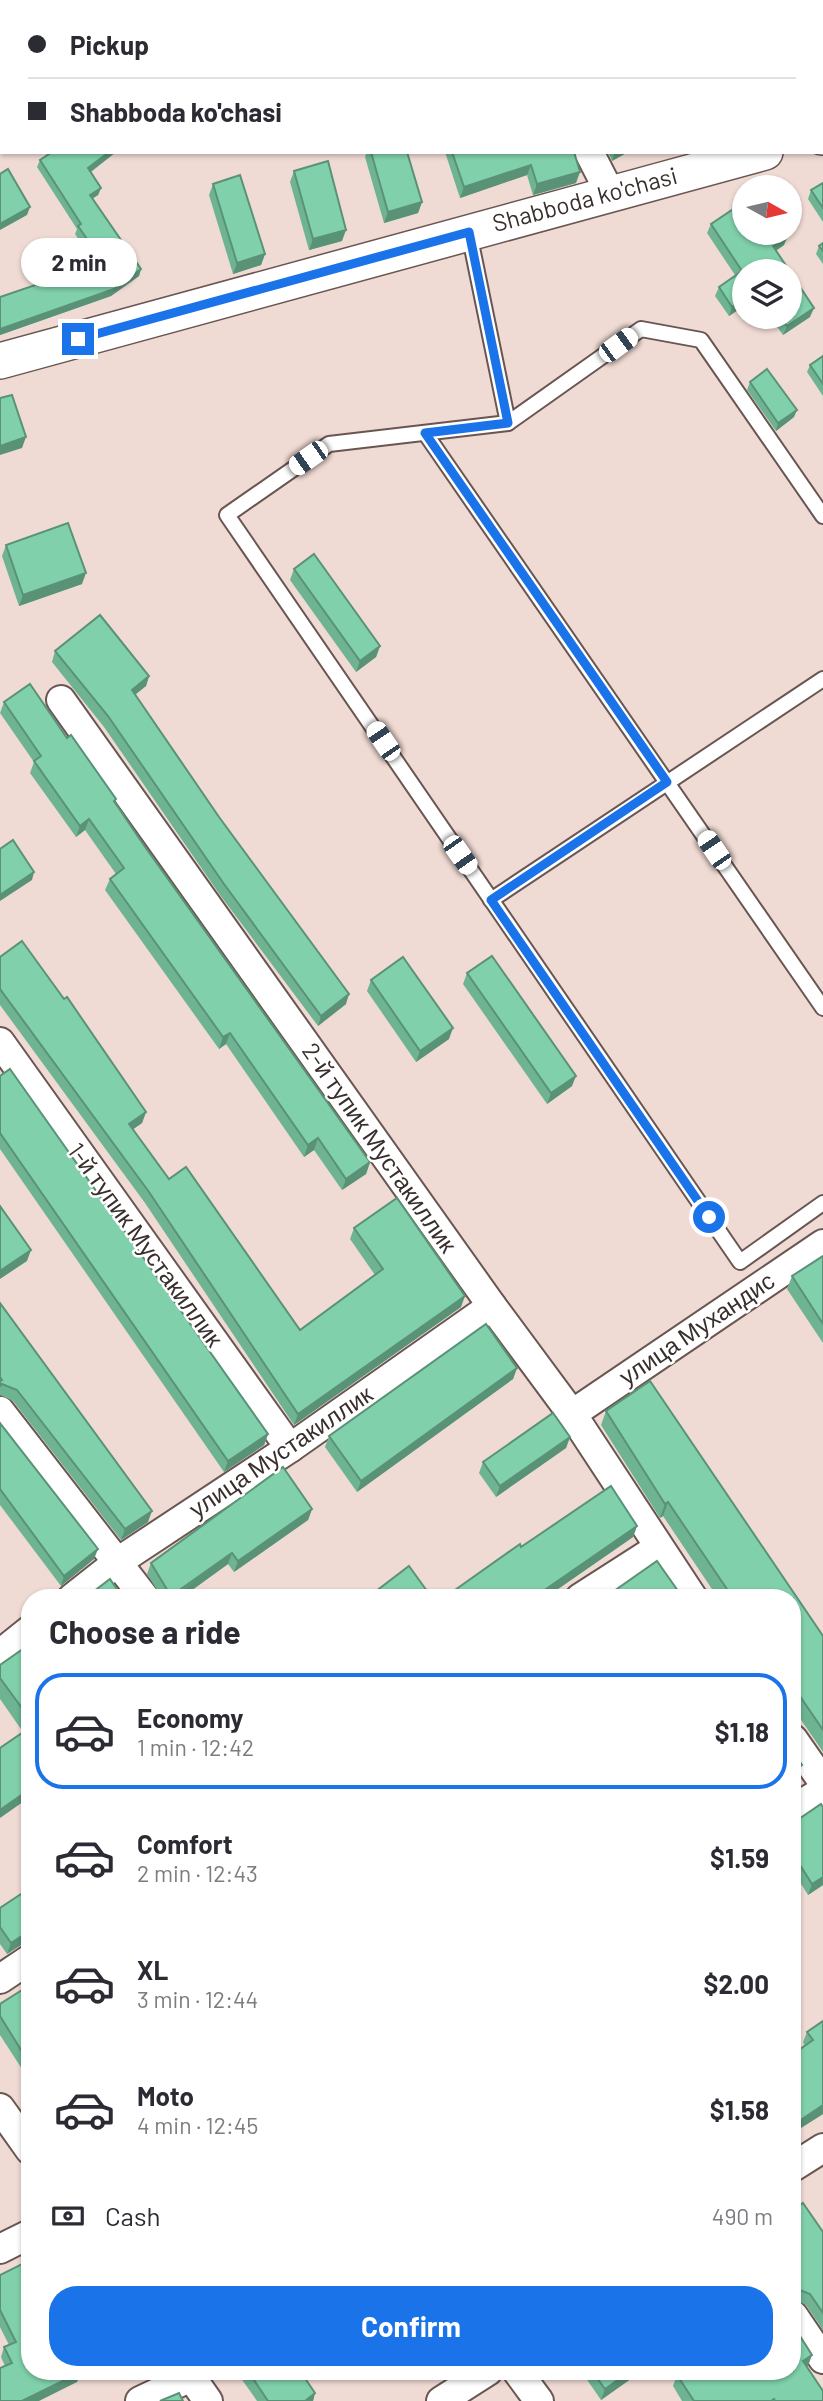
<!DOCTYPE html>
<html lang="en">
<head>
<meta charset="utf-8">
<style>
  :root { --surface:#fff; --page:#f7f7f7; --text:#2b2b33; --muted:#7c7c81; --line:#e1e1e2; --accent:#1a73e8 }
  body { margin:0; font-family:Barlow,sans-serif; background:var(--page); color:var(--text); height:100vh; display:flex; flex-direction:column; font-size:26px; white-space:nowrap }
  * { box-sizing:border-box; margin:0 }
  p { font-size:23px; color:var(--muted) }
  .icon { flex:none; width:38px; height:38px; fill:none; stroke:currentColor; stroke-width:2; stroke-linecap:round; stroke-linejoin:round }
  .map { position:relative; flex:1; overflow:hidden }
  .side { position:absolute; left:21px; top:1589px; width:780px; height:791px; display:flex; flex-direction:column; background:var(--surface); border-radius:28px; box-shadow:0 2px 5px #0004 }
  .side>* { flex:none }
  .hud { position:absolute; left:0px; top:0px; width:824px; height:154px; box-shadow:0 2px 5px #0004; display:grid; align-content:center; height:154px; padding:0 28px; background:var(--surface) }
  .needle { width:46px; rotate:98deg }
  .tools { position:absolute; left:732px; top:175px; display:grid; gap:14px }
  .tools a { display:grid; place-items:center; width:70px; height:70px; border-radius:50%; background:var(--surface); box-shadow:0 2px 5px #0004; font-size:35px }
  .end { position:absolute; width:32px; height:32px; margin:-16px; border:9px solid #1a73e8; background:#fff; box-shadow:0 0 0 4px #fff }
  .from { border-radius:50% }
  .bubble { position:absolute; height:49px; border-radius:24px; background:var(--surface); box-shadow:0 2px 5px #0004; font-size:23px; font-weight:700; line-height:49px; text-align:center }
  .car { position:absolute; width:21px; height:42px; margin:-21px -10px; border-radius:9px; box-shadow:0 0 5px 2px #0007; background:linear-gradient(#fff 24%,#345 0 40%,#fff 0 76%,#345 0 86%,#fff 0) }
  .hud b { display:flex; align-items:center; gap:24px; height:66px; font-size:26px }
  .hud b+b { border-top:2px solid var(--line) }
  .hud i { width:18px; height:18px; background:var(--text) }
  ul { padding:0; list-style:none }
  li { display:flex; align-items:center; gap:21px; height:116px; margin:0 14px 10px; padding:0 14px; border:4px solid transparent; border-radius:28px }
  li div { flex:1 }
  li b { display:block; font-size:26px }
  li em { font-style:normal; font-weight:700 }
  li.active { border-color:var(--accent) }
  li>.icon { width:63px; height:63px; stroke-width:1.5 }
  h2 { padding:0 28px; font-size:32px; line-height:84px }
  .pay { display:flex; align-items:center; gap:18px; height:77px; padding:0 28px; font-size:26px }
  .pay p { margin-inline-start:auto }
  .primary-button { display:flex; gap:14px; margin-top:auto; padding:14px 28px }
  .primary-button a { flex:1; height:80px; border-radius:28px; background:var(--accent); color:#fff; font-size:28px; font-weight:700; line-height:80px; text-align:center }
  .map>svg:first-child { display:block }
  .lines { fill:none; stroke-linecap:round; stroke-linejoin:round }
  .service-casing { stroke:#695652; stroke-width:18 }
  .minor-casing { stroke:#695652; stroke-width:32 }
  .tertiary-casing { stroke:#695652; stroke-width:38 }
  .service { stroke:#fff; stroke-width:14 }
  .minor { stroke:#fff; stroke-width:28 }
  .tertiary { stroke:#fff; stroke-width:35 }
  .wall { fill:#6eb493 }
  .shaded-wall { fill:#5a9278 }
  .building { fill:#80d1ab; stroke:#5a9278; stroke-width:2 }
  .route { stroke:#1a73e8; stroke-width:9 }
  .labels { text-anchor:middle; stroke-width:5; stroke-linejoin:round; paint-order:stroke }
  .street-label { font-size:24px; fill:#382f2d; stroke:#fff }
</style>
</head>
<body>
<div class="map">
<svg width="823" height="2401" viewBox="0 0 823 2401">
  <rect width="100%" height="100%" fill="#f0dad4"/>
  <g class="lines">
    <g class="service-casing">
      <g id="service">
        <polyline points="469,233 508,423"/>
        <polyline points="425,433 823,1008"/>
        <polyline points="823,516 701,340 641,329 508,423 329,444 227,515 740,1262 823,1203"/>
        <polyline points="491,900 823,679"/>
      </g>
    </g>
    <g class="minor-casing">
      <g id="minor">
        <polyline points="471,0 473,2"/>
        <polyline points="102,2 104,0"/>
        <polyline points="0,99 2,97"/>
        <polyline points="589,152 610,193"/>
        <polyline points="61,700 492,1306 572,1414 693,1598"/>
        <polyline points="0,1042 290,1448"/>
        <polyline points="0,1411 145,1598"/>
        <polyline points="572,1414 823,1244"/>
        <polyline points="72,1598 119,1561 290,1448 492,1306"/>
        <polyline points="580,1598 658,1548"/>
        <polyline points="0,1654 30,1630"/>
        <polyline points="793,1739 823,1782"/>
        <polyline points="793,1809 823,1791"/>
        <polyline points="0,1979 30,1959"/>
        <polyline points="0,2108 30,2150"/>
        <polyline points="793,2167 823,2148"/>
        <polyline points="0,2249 30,2234"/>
        <polyline points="793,2315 823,2359"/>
        <polyline points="187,2371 208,2401"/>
        <polyline points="517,2371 539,2401"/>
        <polyline points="140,2401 191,2377"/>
        <polyline points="441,2401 488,2371"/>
      </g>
    </g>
    <g class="tertiary-casing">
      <g id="tertiary">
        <polyline points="822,137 823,137"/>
        <polyline points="0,361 765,152"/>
      </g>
    </g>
    <use href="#service" class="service"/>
    <use href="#minor" class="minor"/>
    <use href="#tertiary" class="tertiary"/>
  </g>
  <g class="wall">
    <polygon points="52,152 116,152 91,172 101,188 98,195 92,199 141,269 139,276 111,296 0,335 0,297 96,264 75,234 77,229 37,167 40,160"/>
    <polygon points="367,152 407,152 422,202 418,213 384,223 365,157"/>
    <polygon points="445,152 574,152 576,183 533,195 527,175 460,198"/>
    <polygon points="608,152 628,152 612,161"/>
    <polygon points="294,171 342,241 309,250 290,182"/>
    <polygon points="823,183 823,222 808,199 811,190"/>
    <polygon points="213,184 265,254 261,265 233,274 209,195"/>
    <polygon points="711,224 784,245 776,251 810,317 783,335 770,317 789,317 744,271 744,306 729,316 715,296 719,287 735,275 707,233"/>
    <polygon points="823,243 823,264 816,254 819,246"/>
    <polygon points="823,356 823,396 807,372 810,365"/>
    <polygon points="750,382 794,417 776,431 747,390"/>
    <polygon points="6,545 82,584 19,606 2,556"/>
    <polygon points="294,569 380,646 376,657 356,672 290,580"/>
    <polygon points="55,651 149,676 146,686 135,695 346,1004 318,1026 220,895 104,727 52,662"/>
    <polygon points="4,702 67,738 115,802 143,844 370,1162 366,1174 342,1190 314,1150 304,1157 226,1044 219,1049 105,890 110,879 116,874 85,830 76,837 30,773 34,762 0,713"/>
    <polygon points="0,957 146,1112 142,1123 133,1129 169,1179 300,1330 375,1275 350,1239 354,1228 461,1307 294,1425 145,1203 0,1005"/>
    <polygon points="467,973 572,1086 547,1104 463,984"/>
    <polygon points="371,980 449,1039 416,1062 367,991"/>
    <polygon points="0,1076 268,1434 264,1445 224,1472 0,1149"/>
    <polygon points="823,1256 823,1343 787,1289 792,1276"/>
    <polygon points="0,1303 148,1522 121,1540 13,1401 0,1395"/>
    <polygon points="517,1368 513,1379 357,1492 325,1447 329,1436"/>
    <polygon points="650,1381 823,1636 823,1752 793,1708 793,1598 718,1598 663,1516 660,1518 601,1425 606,1411"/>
    <polygon points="0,1423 94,1559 61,1586 0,1505"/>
    <polygon points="570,1437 566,1448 496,1497 479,1473 483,1462"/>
    <polygon points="312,1509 308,1520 234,1572 228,1564 181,1598 162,1598 147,1574 151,1563"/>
    <polygon points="637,1526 633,1537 545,1598 452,1598 455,1590 521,1547"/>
    <polygon points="30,1644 30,1735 28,1736 23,1732 0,1699 0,1665"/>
    <polygon points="823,1807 823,1885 808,1895 793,1871 793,1823"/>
    <polygon points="30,1888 30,1944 21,1945 7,1954 0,1944 0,1908"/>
    <polygon points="30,1985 30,2064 22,2069 0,2035 0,2004"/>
    <polygon points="823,2021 823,2114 793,2133 793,2054 805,2046 803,2042 807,2032"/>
    <polygon points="793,2210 823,2232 823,2330 806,2305 793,2299"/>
    <polygon points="0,2275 30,2371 81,2372 77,2382 5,2366 1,2357 4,2347 9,2345 0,2327"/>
    <polygon points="807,2366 823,2401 682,2401 673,2386 677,2375 808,2366"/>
    <polygon points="239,2371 300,2371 315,2393 313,2401 257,2401 238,2374"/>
    <polygon points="581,2371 642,2371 601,2400"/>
  </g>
  <g class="shaded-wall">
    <polygon points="2,71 2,81 0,81 0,72"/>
    <polygon points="109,152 116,152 85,176 88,168"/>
    <polygon points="615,152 628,152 612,161"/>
    <polygon points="531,165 527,175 460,198 464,187"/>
    <polygon points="580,172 576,183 533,195 537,184"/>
    <polygon points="101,188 98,195 87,202 90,195"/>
    <polygon points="422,202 418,213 384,223 388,212"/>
    <polygon points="30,207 27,215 0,230 0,224"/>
    <polygon points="346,230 342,241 309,250 313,239"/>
    <polygon points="788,236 784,245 769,255 773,246"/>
    <polygon points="265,254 261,265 233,274 237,263"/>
    <polygon points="141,269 139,276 111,296 0,335 0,329"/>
    <polygon points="744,299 744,306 729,316 732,307"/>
    <polygon points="814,308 810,317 783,335 787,326"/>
    <polygon points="797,410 794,417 776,431 778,423"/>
    <polygon points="26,437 22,448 0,455 0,446"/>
    <polygon points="86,573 82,584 19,606 23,595"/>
    <polygon points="380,646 376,657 356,672 360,661"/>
    <polygon points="149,676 146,686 128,700 132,690"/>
    <polygon points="89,819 85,830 76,837 80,826"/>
    <polygon points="34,872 32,880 0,901 0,895"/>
    <polygon points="349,994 346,1004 318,1026 321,1016"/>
    <polygon points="453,1028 449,1039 416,1062 420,1051"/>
    <polygon points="230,1033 226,1044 219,1049 223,1037"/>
    <polygon points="576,1076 572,1086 547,1104 551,1093"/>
    <polygon points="146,1112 142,1123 125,1135 129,1124"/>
    <polygon points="318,1138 314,1150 304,1157 308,1145"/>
    <polygon points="370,1162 366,1174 342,1190 346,1179"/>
    <polygon points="31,1250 27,1261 0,1279 0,1271"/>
    <polygon points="465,1296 461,1307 294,1425 298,1414"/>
    <polygon points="517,1368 513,1379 357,1492 361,1481"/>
    <polygon points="268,1434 264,1445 224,1472 228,1461"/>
    <polygon points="570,1437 566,1448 496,1497 500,1486"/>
    <polygon points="668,1502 663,1516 660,1518 665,1504"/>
    <polygon points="312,1509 308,1520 234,1572 238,1561"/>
    <polygon points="152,1511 148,1522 121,1540 125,1529"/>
    <polygon points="637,1526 633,1537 545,1598 533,1598"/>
    <polygon points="98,1549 94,1559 61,1586 64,1576"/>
    <polygon points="232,1553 228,1564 181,1598 171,1598"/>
    <polygon points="802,1765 798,1776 793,1779 793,1771"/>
    <polygon points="30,1789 30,1797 0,1818 0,1810"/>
    <polygon points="823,1877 823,1885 808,1895 812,1884"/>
    <polygon points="30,1933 30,1944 21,1945 7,1954 11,1943 25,1934"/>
    <polygon points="30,2056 30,2064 22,2069 26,2058"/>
    <polygon points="823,2105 823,2114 793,2133 793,2125"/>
    <polygon points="812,2355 808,2366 799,2372 803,2361"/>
    <polygon points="630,2371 642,2371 601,2400 605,2389"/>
    <polygon points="81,2372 77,2382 39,2401 22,2401"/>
    <polygon points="315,2393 313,2401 305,2401"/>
  </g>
  <g class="building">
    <polygon points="0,0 67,0 65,2 2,2 2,71 0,72"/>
    <polygon points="197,0 219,0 221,2 195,2"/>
    <polygon points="496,0 555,0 557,2 498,2"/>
    <polygon points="649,0 676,0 678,2 647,2"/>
    <polygon points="811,0 823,0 822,57 822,2 809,2"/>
    <polygon points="52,152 109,152 88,168 101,188 90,195 141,269 114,289 0,329 0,297 103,262 78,226 81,224 40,160"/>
    <polygon points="371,152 407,152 422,202 388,212"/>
    <polygon points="452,152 574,152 580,172 537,184 531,165 464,187"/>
    <polygon points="328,161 346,230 313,239 294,171"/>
    <polygon points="8,169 30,207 0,224 0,174"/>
    <polygon points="240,175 265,254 237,263 213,184"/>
    <polygon points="823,183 823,208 811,190"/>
    <polygon points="735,208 744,221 744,233 786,233 788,236 773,246 814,308 787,326 780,317 789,317 789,271 744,271 744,299 732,307 719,287 742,271 711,224"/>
    <polygon points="823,243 823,251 819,246"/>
    <polygon points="823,356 823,384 810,365"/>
    <polygon points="767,369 797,410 778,423 750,382"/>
    <polygon points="12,395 26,437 0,446 0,398"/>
    <polygon points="68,523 86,573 23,595 6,545"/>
    <polygon points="314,554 380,646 360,661 294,569"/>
    <polygon points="100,615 149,676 132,690 219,817 349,994 321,1016 224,884 108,716 55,651"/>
    <polygon points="30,684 67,738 71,735 116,799 114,801 143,844 370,1162 346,1179 318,1138 308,1145 230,1033 223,1037 110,879 124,868 89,819 80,826 34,761 41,756 4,702"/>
    <polygon points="13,840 34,872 0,895 0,849"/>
    <polygon points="22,941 64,999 67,997 146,1112 129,1124 169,1179 186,1167 300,1330 383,1269 354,1228 397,1198 465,1296 298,1414 149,1192 0,989 0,957"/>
    <polygon points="492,956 576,1076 551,1093 467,973"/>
    <polygon points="403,957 453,1028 420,1051 371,980"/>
    <polygon points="10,1069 268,1434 228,1461 0,1133 0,1076"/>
    <polygon points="0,1206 31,1250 0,1271"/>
    <polygon points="823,1256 823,1324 792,1276"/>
    <polygon points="0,1303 152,1511 125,1529 17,1390 2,1384 0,1386 0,1381 2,1380 0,1377"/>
    <polygon points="486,1324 517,1368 361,1481 329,1436"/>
    <polygon points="650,1381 823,1636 823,1730 793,1686 793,1598 733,1598 668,1502 665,1504 606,1411"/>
    <polygon points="553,1413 570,1437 500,1486 483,1462"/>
    <polygon points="0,1423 98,1549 64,1576 0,1489"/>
    <polygon points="283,1467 312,1509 238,1561 232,1553 171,1596 151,1563"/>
    <polygon points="611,1486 637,1526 533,1598 460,1598 455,1590 520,1544 521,1547"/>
    <polygon points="657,1561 683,1598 604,1598"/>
    <polygon points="409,1566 432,1598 367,1598"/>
    <polygon points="110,1579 123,1598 85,1598"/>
    <polygon points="30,1644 30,1719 0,1678 0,1665"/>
    <polygon points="25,1731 30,1738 30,1789 0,1810 0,1748"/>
    <polygon points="793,1751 802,1765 793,1771"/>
    <polygon points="821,1804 823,1807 823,1877 812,1884 793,1854 793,1823"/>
    <polygon points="30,1888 30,1933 25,1934 11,1943 0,1927 0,1908"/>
    <polygon points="30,1985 30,2056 26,2058 0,2016 0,2004"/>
    <polygon points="823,2021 823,2105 793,2125 793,2054 813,2040 807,2032"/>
    <polygon points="803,2203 823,2232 823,2313 810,2294 795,2288 793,2289 793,2210"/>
    <polygon points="30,2260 30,2371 81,2371 81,2372 22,2401 0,2401 0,2368 12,2363 4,2347 16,2342 0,2310 0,2275"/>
    <polygon points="793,2325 812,2355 803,2361 823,2391 823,2401 775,2401 774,2399 771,2401 694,2401 677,2375 683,2371 793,2371"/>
    <polygon points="248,2371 300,2371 315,2393 305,2401 268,2401"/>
    <polygon points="592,2371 630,2371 605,2389"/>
    <polygon points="179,2393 183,2401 160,2401"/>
  </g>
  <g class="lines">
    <polyline class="route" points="78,339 469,232 508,423 425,433 667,782 491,900 709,1217"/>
  </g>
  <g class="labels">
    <g class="street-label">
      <text transform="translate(585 200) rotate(-15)" y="8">Shabboda ko'chasi</text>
      <text transform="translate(379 1148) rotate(55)" y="8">2-й тупик Мустакиллик</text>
      <text transform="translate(145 1245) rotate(54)" y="8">1-й тупик Мустакиллик</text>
      <text transform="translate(697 1329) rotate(-34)" y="8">улица Мухандис</text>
      <text transform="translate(281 1452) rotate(-34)" y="8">улица Мустакиллик</text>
    </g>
  </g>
</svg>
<div class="tools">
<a><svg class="needle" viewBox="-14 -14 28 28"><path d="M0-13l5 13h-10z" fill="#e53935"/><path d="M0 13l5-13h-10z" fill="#7c7c81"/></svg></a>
<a><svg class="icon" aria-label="layers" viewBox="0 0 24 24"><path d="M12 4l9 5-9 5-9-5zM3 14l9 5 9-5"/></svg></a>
</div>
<i class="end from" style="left:709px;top:1217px"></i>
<i class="end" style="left:78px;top:339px"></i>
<div class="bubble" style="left:21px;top:238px;width:116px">2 min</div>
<i class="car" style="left:618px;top:345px;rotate:54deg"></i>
<i class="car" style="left:308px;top:458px;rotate:235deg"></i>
<i class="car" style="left:383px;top:741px;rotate:326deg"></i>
<i class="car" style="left:714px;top:850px;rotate:326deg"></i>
<i class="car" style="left:460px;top:855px;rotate:145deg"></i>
<div class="hud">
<b><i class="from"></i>Pickup</b>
<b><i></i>Shabboda ko'chasi</b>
</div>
<section class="side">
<h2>Choose a ride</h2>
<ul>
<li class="active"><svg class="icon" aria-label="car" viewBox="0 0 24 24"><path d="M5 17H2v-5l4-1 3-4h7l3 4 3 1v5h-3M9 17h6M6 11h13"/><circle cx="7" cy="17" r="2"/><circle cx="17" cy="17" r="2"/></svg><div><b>Economy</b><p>1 min · 12:42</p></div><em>$1.18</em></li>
<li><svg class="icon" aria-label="car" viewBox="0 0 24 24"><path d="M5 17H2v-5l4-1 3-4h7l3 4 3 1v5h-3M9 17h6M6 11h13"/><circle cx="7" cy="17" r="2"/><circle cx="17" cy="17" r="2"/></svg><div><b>Comfort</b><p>2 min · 12:43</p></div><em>$1.59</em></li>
<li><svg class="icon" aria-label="car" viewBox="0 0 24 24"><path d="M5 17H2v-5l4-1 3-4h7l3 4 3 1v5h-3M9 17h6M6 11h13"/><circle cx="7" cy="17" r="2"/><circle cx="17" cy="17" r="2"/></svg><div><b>XL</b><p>3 min · 12:44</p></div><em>$2.00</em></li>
<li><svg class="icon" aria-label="car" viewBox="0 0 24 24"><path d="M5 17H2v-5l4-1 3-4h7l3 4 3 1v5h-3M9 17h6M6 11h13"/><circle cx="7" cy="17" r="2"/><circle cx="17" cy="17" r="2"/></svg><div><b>Moto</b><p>4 min · 12:45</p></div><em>$1.58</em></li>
</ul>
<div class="pay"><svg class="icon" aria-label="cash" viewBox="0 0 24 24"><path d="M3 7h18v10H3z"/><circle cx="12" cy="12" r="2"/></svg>Cash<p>490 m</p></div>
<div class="primary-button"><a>Confirm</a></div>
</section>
</div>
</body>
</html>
